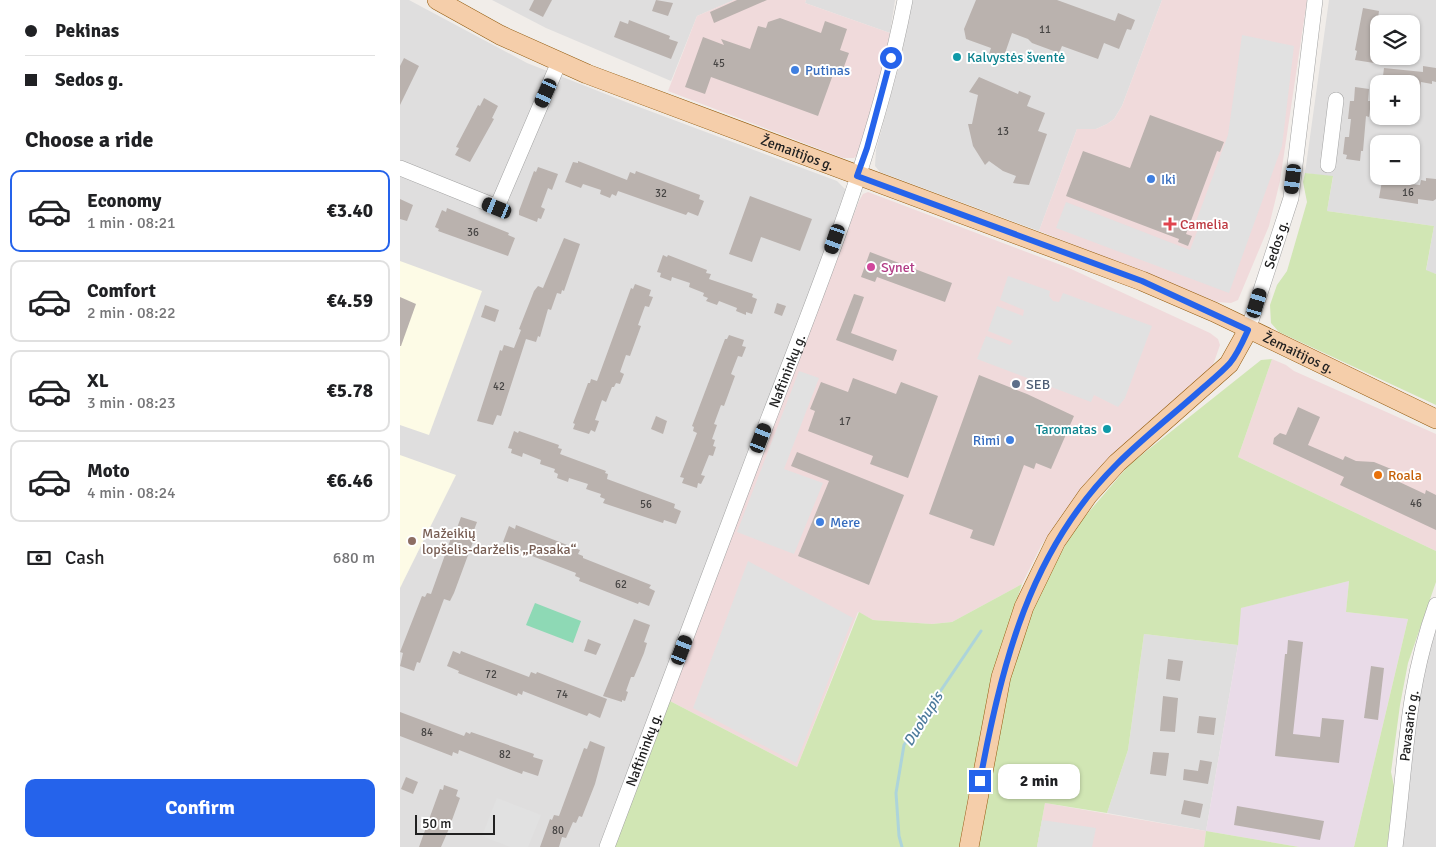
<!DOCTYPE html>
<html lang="en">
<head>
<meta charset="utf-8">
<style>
  :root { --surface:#fff; --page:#f6f6f6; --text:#202124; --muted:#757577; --line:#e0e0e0; --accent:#2563eb }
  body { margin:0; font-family:Signika,sans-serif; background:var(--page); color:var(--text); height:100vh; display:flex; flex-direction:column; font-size:19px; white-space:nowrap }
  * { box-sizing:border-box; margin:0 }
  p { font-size:16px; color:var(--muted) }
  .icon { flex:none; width:28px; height:28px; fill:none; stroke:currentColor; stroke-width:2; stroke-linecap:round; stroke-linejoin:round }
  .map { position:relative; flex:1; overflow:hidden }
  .details { display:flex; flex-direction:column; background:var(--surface); width:400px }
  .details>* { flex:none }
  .banner { display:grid; align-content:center; height:110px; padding:0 25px; background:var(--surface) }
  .buttons { position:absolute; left:970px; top:15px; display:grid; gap:10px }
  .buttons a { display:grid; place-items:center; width:50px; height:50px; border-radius:10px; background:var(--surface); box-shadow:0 1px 4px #0004; font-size:25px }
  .scale { position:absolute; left:15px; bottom:12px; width:80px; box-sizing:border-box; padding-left:5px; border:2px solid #212121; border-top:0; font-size:14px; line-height:18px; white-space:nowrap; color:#212121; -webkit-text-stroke:4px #fff; paint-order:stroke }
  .end { position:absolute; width:22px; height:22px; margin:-11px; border:6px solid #2563eb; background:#fff; box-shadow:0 0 0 2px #fff }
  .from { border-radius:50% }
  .bubble { position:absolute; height:35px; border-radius:10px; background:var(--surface); box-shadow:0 1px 4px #0004; font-size:16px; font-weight:800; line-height:35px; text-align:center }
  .car { position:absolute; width:15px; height:30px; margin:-15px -8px; border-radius:6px; box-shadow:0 0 4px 1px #0007; background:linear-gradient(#222 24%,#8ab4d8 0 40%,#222 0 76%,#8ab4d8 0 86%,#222 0) }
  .banner b { display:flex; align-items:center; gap:18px; height:48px; font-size:19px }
  .banner b+b { border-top:1px solid var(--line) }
  .banner i { width:12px; height:12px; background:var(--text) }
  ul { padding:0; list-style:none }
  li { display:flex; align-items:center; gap:15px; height:82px; margin:0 10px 8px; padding:0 15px; border:2px solid var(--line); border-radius:10px }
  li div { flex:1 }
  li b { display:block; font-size:19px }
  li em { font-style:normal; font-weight:800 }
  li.on { border-color:var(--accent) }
  li>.icon { width:45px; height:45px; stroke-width:1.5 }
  h2 { padding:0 25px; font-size:22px; line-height:60px }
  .pay { display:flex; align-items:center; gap:12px; height:55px; padding:0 25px; font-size:19px }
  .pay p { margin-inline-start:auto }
  .action { display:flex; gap:10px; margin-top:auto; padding:10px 25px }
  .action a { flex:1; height:58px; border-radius:10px; background:var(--accent); color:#fff; font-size:20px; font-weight:800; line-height:58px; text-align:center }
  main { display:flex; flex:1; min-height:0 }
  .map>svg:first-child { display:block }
  .residential { fill:#dfdede; fill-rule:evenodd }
  .commercial { fill:#f0dadb }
  .industrial { fill:#e9dbe8 }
  .education { fill:#fdfbe6 }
  .grass { fill:#d1e6b4 }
  .pitch { fill:#8ed9b5 }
  .parking { fill:#e1e1e1 }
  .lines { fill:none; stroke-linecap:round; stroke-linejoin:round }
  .stream { stroke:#add4da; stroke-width:3 }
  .building { fill:#bab2ae }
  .minor-casing { stroke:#a2a2a2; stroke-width:16 }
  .major-casing { stroke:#925a0c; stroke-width:20 }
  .minor { stroke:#fff; stroke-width:15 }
  .major { stroke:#f5ceaa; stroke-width:19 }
  .route { stroke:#2563eb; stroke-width:6 }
  .culture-dot { fill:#0f9aa8; stroke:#fff; stroke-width:2 }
  .shop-dot { fill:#3f7fe0; stroke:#fff; stroke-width:2 }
  .health-dot { fill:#e0444e; stroke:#fff; stroke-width:2 }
  .hotel-dot { fill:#d1479c; stroke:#fff; stroke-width:2 }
  .service-dot { fill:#5c6f8a; stroke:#fff; stroke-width:2 }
  .food-dot { fill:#e8710a; stroke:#fff; stroke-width:2 }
  .education-dot { fill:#8d6e63; stroke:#fff; stroke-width:2 }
  .labels { text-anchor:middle; stroke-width:4; stroke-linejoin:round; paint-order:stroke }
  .number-label { font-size:11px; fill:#474544 }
  .culture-label { font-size:14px; fill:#0d838f; stroke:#fff; text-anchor:start }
  .shop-label { font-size:14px; fill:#366cbe; stroke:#fff; text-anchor:start }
  .street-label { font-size:14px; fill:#212121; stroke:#fff }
  .health-label { font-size:14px; fill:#be3a42; stroke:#fff; text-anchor:start }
  .hotel-label { font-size:14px; fill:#b23c85; stroke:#fff; text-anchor:start }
  .service-label { font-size:14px; fill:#4e5e75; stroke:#fff; text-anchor:start }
  .food-label { font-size:14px; fill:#c56008; stroke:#fff; text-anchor:start }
  .education-label { font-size:14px; fill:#785e54; stroke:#fff; text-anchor:start }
  .water-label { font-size:15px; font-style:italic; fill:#4d7b9c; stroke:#fff }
</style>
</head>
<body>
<main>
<section class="details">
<div class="banner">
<b><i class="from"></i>Pekinas</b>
<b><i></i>Sedos g.</b>
</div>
<h2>Choose a ride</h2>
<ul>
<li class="on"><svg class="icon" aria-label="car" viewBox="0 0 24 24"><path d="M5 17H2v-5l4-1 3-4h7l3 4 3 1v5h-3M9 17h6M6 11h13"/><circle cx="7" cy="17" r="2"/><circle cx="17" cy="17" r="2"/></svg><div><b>Economy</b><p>1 min · 08:21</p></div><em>€3.40</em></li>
<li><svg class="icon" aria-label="car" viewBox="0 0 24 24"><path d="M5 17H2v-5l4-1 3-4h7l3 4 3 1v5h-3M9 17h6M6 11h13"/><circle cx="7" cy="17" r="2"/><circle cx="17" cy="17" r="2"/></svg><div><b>Comfort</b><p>2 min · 08:22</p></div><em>€4.59</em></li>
<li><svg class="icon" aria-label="car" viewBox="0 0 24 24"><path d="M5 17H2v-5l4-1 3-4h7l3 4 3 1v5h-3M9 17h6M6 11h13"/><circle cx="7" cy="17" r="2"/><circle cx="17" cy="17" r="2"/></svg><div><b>XL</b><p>3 min · 08:23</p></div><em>€5.78</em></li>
<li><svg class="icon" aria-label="car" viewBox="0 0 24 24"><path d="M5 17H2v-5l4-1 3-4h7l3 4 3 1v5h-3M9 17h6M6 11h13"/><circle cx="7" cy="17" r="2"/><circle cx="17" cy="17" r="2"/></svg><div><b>Moto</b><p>4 min · 08:24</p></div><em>€6.46</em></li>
</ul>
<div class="pay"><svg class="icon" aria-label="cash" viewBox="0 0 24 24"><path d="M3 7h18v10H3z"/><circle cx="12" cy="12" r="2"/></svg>Cash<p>680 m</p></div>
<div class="action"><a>Confirm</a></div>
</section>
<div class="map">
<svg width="1036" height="847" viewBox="0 0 1036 847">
  <rect width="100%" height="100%" fill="#f1ede9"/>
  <g class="residential">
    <polygon points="0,0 9,0 127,63 231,104 437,181 446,190 387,355 200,847 0,847"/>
    <polygon points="92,0 334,0 297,16 271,81 146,28"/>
    <polygon points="406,0 495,0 490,33 405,3"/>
    <polygon points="512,0 762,0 722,106 714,119 707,124 696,129 677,129 639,231 480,172 475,166 476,150 501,58"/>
    <path d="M929,0H1036V274L1026,271L1034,226L927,211L933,177L905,173ZM979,24H1011V56H979ZM979,84H1011V116H979ZM979,144H1011V176H979Z"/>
    <polygon points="1036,623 1036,847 1000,847 1015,705"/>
    <polygon points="744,634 838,645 806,831 707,813 728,750"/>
  </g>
  <g class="commercial">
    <polygon points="334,0 406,0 405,3 490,33 480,81 458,155 454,158 443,158 268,91 297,16"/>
    <polygon points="762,0 907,0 880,181 869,226 838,300 831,303 817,302 639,231 677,129 696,129 707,124 714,119 722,106"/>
    <polygon points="468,192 669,268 810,333 818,339 820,345 813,365 801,380 693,475 664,512 641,546 622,584 552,622 532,624 473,620 458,612 397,767 268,700 459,201 463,194"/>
    <polygon points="872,359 886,365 894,371 1036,434 1036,551 838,457"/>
    <polygon points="645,803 806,831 804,847 637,847"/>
  </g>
  <polygon class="industrial" points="949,581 946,612 1008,619 954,847 899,847 806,831 838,645 840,608"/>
  <g class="education">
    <polygon points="0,261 82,291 29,435 0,425"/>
    <polygon points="0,455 56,475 0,588"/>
  </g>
  <g class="grass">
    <polygon points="905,173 933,176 927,211 1034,226 1026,270 1036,274 1036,405 879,332 871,323 870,305 877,285 887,271 907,202 903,182"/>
    <polygon points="872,359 838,457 1036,551 1036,582 1008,663 1000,705 991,772 995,791 987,847 954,847 1008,619 946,612 949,581 841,608 838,645 744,634 728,750 707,813 645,803 637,847 577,847 606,688 632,610 654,565 676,527 729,465 861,360"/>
    <path d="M622,584C593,670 575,757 559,847H212L268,700L397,767L459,612L473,620L532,624L552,622Z"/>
    <polygon points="806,831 899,847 804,847"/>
  </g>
  <polygon class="pitch" points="135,603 181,621 173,643 126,625"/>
  <g class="parking">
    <polygon points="842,35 894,46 882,146 829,293 656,228 666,202 790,250 798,229 794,227 828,135"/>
    <polygon points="608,276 650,291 649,296 653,301 659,302 663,293 752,326 725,398 718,407 694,395 691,402 577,359 586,336 610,345 613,341 588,331 597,306 623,316 624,310 600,300"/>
    <polygon points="399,371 419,378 384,469 423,483 394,554 337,532"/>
    <polygon points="348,561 453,618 396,763 293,708"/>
    <polygon points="97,798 141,815 128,847 110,847 82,836"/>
    <polygon points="642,820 696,828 692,847 637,847"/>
  </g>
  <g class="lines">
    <polyline class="stream" points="502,847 499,836 496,793 504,745 581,631"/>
  </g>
  <g class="building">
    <polygon points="134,0 152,0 143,17 129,10"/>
    <polygon points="256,0 273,3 268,16 252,11"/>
    <polygon points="337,0 367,0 314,23 310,12"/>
    <polygon points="576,0 657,0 715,21 718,13 735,20 731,30 727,29 719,49 704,43 698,59 662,46 659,53 632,43 628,39 612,33 603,59 589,54 591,48 566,39 564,29"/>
    <polygon points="963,8 979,11 974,47 976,47 974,63 955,60 957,51 955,50"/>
    <polygon points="380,18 421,33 425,21 447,29 440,50 449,53 442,72 435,69 418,116 311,77 305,94 285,87 303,37 324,45 321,39 350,49 358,26 366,28 368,22"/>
    <polygon points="229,20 270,36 269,39 278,42 271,59 214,37 220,21 228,24"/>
    <polygon points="4,58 19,66 0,105 0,66"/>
    <polygon points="1023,66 1036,68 1036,82 1032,81 1032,84 1021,82 1020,89 1011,88 1011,84 982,84 984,68 1023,72"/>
    <polygon points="579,77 618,94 619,91 631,96 627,106 645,113 638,131 647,134 629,185 613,183 616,176 603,171 589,161 585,165 573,146 568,124 572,124 578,95 569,92"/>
    <polygon points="955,87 969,89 968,101 971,101 969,117 966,116 963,151 961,151 960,161 946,159 947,155 943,154 945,137 949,137 951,119 948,119 950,101 954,101"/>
    <polygon points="84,98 98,106 92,118 94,119 70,162 55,155 59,148 56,147 78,105 80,106"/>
    <polygon points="750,115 824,142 820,152 817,151 786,234 792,236 788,246 778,242 779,239 666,196 683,151 730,168"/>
    <polygon points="178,161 227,180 230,172 235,174 236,171 300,195 299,199 304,201 298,216 288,212 286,215 218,191 216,196 212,194 210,198 200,194 201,190 183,184 181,188 165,182 173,162 178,163"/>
    <polygon points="138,167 158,174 152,190 148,188 141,207 145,209 141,219 138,218 137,222 119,215 119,211 134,171 136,172"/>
    <polygon points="1026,178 1036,179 1036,199 1033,201 1018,199 1018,204 979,198 982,181 1020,185 1021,180 1026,181"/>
    <polygon points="350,196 412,219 400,251 361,237 352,262 329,254"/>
    <polygon points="0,199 13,205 7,221 0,219"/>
    <polygon points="47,208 109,233 108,235 115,238 108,256 38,231 39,229 35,227 42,210 46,212"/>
    <polygon points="164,238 180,244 164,291 162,290 161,294 157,293 151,310 148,309 140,337 138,336 136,342 126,339 101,416 97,415 93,425 77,421 100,350 102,351 104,345 114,348 121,330 119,329 134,291 138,286 143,288"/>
    <polygon points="470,252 552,283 545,302 477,277 475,282 461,277"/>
    <polygon points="263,255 267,257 268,255 307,270 306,273 311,274 309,279 353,294 352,297 357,299 352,314 346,312 346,315 336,311 337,308 319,301 317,305 306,301 308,298 303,296 304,293 289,287 290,283 272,277 271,281 260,277 261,273 257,272"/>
    <polygon points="235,284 251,290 249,296 253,297 249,307 245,306 238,325 241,326 230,356 226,355 220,372 224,374 220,384 216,383 214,387 212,387 206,402 202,400 195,420 199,421 195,432 191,430 189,434 173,429 175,424 173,423 188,383 190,383 191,379 197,381 231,288 233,289"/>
    <polygon points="454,294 464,297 451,333 497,350 493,361 436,340"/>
    <polygon points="0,297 16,304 1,346 0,346"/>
    <polygon points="377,303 386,306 382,316 374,313"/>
    <polygon points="85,305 99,310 95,322 81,317"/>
    <polygon points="329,335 344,340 342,346 346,347 342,357 338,356 331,374 335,376 324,406 321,405 314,424 317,425 312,439 315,440 313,446 316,447 313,456 309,455 301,475 305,476 301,484 298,483 297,488 282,483 284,478 280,477 297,433 293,431 294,427 292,426 325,339 327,339"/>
    <polygon points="579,375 627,394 674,416 651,469 636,463 634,469 624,465 594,546 570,538 573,530 529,514"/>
    <polygon points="453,378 496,394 501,382 538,396 508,478 470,464 473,456 408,431 415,411 410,409 421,382 448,392"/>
    <polygon points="898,407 920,417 908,445 943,460 945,456 956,461 974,462 996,471 993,479 1025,494 1026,490 1036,495 1036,530 940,485 944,477 873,444 874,438 880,433 886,435"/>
    <polygon points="256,416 267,421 263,434 251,429"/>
    <polygon points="114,431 118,433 119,431 159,445 158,448 162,449 160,454 206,471 205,473 208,474 207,479 275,504 274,508 281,511 276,524 264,520 263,523 203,503 205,499 200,497 201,494 186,489 188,484 169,478 168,482 157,478 158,474 154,472 155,469 140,464 141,460 123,453 122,457 111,453 112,449 108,448"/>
    <polygon points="397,452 504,495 469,585 398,556 429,481 391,466"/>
    <polygon points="61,517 77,522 74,530 77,531 54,593 50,601 44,599 20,663 17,662 14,671 0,666 3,653 0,652 22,596 25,597 27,593 31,594 55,527 57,528"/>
    <polygon points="116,525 180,550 178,554 183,556 183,558 251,585 249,588 255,591 249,606 239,602 238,604 179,581 180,578 175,576 176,573 114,549 115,546 103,542 109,526 115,529"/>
    <polygon points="234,619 250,625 244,642 247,643 244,653 234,677 231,677 226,691 228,692 225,701 222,700 222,702 203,696"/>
    <polygon points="188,639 201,644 196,655 184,651"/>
    <polygon points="888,640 903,642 893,734 920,737 922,718 944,720 939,763 875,756 885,654 887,654"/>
    <polygon points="53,651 60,654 61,651 129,677 131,672 136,674 137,672 207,699 200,718 189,713 187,716 123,691 122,695 118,693 117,696 58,673 59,671 47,666"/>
    <polygon points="768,659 783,661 780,681 766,679"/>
    <polygon points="971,666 984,668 978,720 964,718"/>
    <polygon points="763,696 778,698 775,732 760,731"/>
    <polygon points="0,712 64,736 66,732 70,734 71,732 134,754 133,757 143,760 138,776 123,771 122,774 59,750 58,754 53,752 52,756 0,736"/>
    <polygon points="799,716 816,718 814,735 797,733"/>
    <polygon points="190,741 205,747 195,784 182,817 179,816 176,823 173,822 166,838 162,837 159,847 140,847 150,819 152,820 154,815 159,816 184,748 187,749"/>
    <polygon points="753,752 769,753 766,776 750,774"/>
    <polygon points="800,760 812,762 808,784 783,780 784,769 798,771"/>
    <polygon points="6,777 18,782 13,794 1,789"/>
    <polygon points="44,785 58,790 56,796 60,798 48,831 41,847 19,847 40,789 43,790"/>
    <polygon points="784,800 803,804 800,818 781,814"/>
    <polygon points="837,806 924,821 920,840 834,825"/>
  </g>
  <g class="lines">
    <g class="minor-casing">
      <g id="minor">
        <polyline points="928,165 936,100"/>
        <polyline points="0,168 97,207 159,62"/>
        <path id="s1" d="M848,330L891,198L915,0"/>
        <path id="s2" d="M207,847C260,706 312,565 366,425C419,287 477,146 505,0"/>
        <path id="s3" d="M995,847C1006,762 1006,688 1036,605"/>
      </g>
    </g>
    <g class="major-casing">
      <g id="major">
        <path id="s4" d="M37,0L100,35L187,74L742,281L814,312L1036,419"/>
        <polyline points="569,847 601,677 624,607 656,541 688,495 717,463 829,364 848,330"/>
      </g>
    </g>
    <use href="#minor" class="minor"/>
    <use href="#major" class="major"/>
  </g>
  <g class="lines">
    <path class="route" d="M491,58L467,148L457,176L742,281L848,330C843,341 838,353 830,363C820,374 807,384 796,394C770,417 742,439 717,464C630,550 601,665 580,781"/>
  </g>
  <g class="culture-dot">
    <circle cx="557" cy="57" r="5"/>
    <circle cx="707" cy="429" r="5"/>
  </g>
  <g class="shop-dot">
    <circle cx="395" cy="70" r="5"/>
    <circle cx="751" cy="179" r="5"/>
    <circle cx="610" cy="440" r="5"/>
    <circle cx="420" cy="522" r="5"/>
  </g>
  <path class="health-dot" d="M767.5 216.5h5v5h5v5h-5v5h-5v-5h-5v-5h5z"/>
  <circle class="hotel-dot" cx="471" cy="267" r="5"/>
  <circle class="service-dot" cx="616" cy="384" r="5"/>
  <circle class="food-dot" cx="978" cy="475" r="5"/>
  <circle class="education-dot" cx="12" cy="541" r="5"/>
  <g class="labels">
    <g class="number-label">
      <text x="645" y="33">11</text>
      <text x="319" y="67">45</text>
      <text x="603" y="135">13</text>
      <text x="1008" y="196">16</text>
      <text x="261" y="197">32</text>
      <text x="73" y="236">36</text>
      <text x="99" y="390">42</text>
      <text x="445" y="425">17</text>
      <text x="1016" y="507">46</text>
      <text x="246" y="508">56</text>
      <text x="221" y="588">62</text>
      <text x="91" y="678">72</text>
      <text x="162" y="698">74</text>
      <text x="27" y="736">84</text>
      <text x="105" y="758">82</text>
      <text x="158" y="834">80</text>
    </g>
    <g class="culture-label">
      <text x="567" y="62">Kalvystės šventė</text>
      <text x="697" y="434" text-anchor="end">Taromatas</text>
    </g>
    <g class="shop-label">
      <text x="405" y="75">Putinas</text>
      <text x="761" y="184">Iki</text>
      <text x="600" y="445" text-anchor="end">Rimi</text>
      <text x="430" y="527">Mere</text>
    </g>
    <g class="street-label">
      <text dy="5" stroke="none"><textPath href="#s4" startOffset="392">Žemaitijos g.</textPath></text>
      <text dy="5" stroke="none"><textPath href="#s1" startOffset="90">Sedos g.</textPath></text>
      <text dy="5" stroke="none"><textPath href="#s4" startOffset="932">Žemaitijos g.</textPath></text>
      <text dy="5" stroke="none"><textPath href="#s2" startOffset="509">Naftininkų g.</textPath></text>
      <text dy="5" stroke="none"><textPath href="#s3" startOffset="122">Pavasario g.</textPath></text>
      <text dy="5" stroke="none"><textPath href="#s2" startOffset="104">Naftininkų g.</textPath></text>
    </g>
    <g class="health-label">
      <text x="780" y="229">Camelia</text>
    </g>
    <g class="hotel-label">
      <text x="481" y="272">Synet</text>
    </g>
    <g class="service-label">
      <text x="626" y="389">SEB</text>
    </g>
    <g class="food-label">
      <text x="988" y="480">Roala</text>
    </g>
    <g class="education-label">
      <text x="22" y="538">Mažeikių<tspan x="22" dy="16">lopšelis-darželis „Pasaka“</tspan></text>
    </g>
    <g class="water-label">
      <text transform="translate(523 719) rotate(-58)" y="5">Duobupis</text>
    </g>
  </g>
</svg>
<div class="buttons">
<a><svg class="icon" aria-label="layers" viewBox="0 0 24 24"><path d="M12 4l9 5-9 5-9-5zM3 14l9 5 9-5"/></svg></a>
<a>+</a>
<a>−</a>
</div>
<div class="scale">50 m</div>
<i class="end from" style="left:491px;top:58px"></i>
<i class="end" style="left:580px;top:781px"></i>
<div class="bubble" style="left:598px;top:764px;width:82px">2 min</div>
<i class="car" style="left:146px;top:93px;rotate:204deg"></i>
<i class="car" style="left:893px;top:179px;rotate:187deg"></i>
<i class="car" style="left:97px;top:208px;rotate:292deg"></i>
<i class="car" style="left:435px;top:239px;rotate:199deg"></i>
<i class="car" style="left:857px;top:303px;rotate:17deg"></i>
<i class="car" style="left:361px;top:438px;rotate:21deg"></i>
<i class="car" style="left:282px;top:650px;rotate:21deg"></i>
</div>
</main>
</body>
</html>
